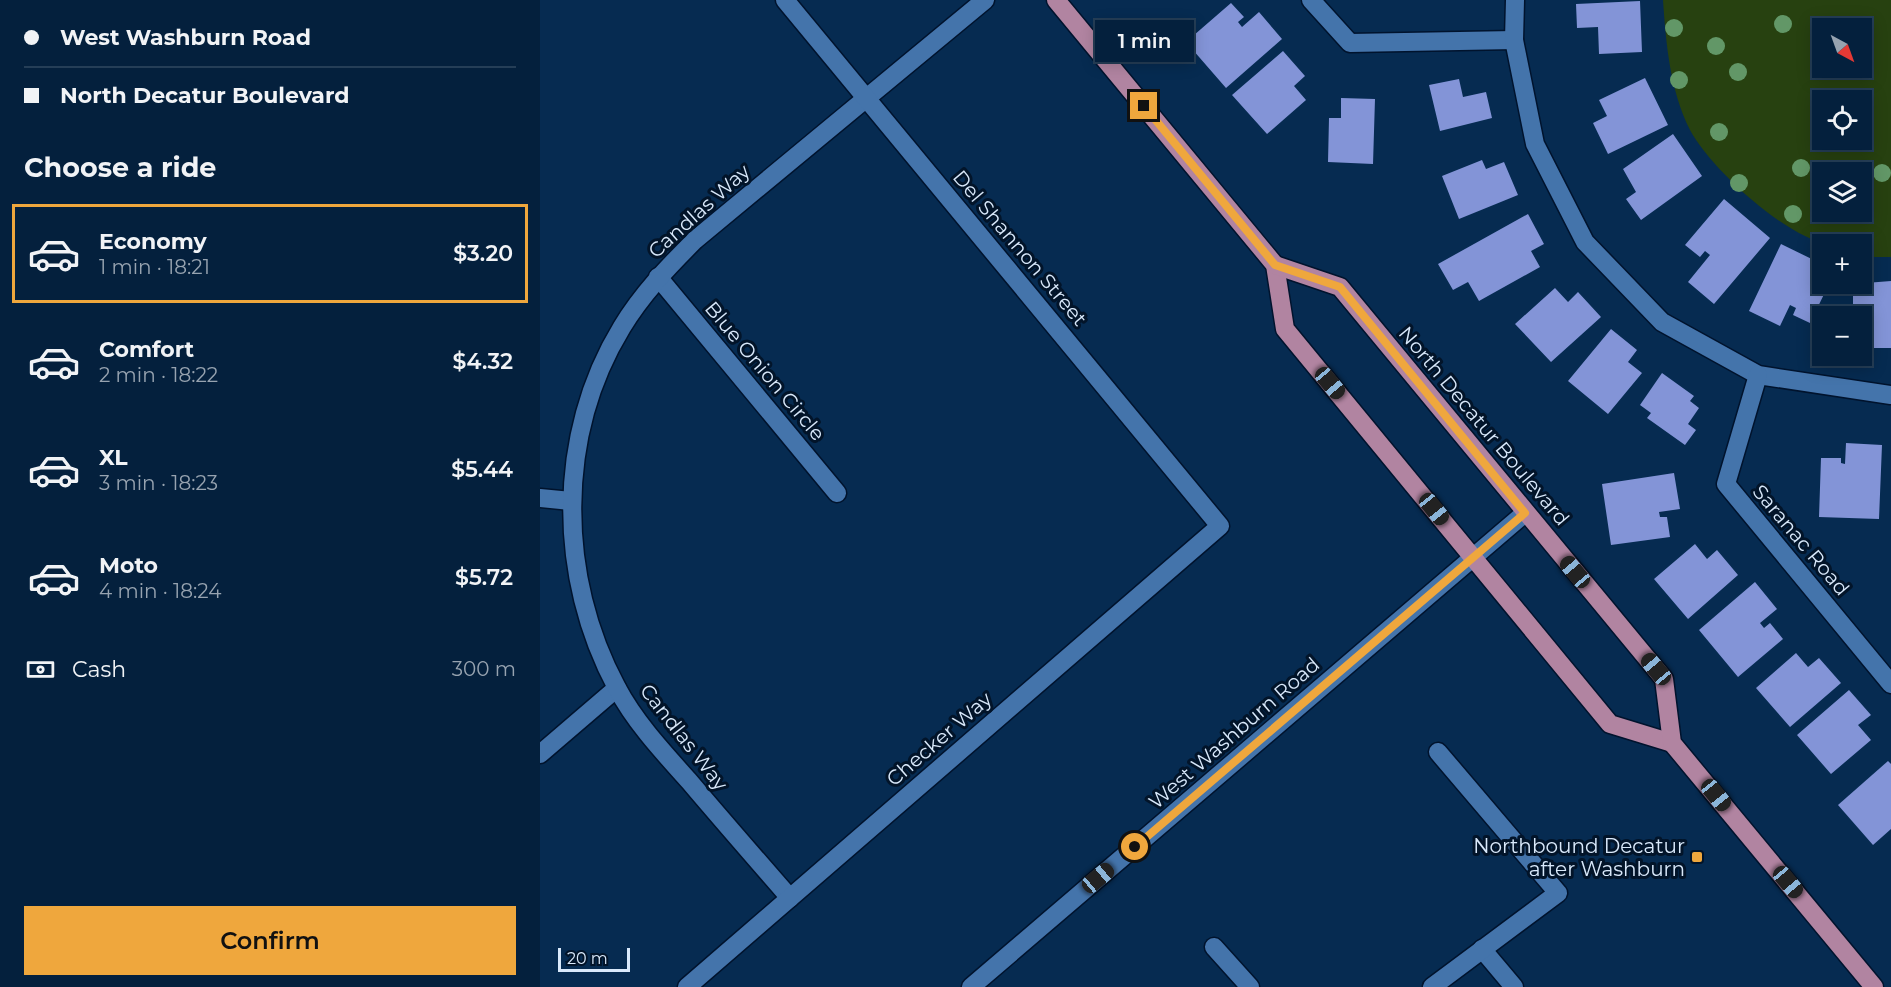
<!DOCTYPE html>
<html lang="en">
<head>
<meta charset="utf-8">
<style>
  :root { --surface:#04203d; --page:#0d2844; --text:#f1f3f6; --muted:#97a3b0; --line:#253e57; --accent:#efa73d }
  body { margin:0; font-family:Montserrat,sans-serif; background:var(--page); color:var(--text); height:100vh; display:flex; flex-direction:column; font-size:22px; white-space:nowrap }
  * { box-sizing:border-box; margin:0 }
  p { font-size:20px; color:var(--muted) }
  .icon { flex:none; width:33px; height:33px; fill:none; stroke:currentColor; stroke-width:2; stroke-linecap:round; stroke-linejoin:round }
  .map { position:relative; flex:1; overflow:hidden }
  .side { display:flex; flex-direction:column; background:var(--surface); width:540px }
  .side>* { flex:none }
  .banner { display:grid; align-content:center; height:132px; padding:0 24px; background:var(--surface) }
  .needle { width:39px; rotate:139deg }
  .fabs { position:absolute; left:1272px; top:18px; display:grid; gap:12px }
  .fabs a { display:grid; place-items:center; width:60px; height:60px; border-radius:0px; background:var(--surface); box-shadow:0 3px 15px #0003,0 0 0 2px var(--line); font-size:30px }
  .scale { position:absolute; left:18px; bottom:15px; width:72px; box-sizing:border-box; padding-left:6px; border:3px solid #d9e9fb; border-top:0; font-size:16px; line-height:21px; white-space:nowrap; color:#d9e9fb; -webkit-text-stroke:4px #021429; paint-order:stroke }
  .end { position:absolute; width:27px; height:27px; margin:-14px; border:8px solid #efa73d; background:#111; box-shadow:0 0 0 3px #111 }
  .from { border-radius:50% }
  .bubble { position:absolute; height:42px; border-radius:0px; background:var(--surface); box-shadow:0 3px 15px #0003,0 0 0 2px var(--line); font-size:20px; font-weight:600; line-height:42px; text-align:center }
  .car { position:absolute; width:18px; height:36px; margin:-18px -9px; border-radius:8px; box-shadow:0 0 4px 2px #0007; background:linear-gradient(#222 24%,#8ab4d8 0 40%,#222 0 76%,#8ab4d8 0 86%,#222 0) }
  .banner b { display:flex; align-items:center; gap:21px; height:57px; font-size:22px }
  .banner b+b { border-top:2px solid var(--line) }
  .banner i { width:15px; height:15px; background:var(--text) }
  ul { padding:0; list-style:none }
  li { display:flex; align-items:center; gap:18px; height:99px; margin:0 12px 9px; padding:0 12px; border:3px solid transparent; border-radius:0px }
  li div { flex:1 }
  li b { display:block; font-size:22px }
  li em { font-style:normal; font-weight:600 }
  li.active { border-color:var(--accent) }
  li>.icon { width:54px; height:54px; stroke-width:1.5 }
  h2 { padding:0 24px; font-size:27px; line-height:72px }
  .pay { display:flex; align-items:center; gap:15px; height:66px; padding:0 24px; font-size:22px }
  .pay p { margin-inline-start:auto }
  .button { display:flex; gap:12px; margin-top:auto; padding:12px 24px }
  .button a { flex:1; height:69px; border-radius:0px; background:var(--accent); color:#111; font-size:24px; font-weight:600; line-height:69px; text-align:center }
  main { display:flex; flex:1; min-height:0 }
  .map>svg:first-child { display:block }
  .green { fill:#274110; fill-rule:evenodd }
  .building { fill:#8394d7 }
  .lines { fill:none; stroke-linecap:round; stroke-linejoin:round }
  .minor-casing { stroke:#00132d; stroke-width:21 }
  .major-casing { stroke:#00132d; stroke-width:21 }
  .minor { stroke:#4474ab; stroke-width:18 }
  .major { stroke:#b184a1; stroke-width:18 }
  .tree { fill:#629767 }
  .route { stroke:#efa73d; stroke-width:8 }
  .poi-dot { fill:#efa73d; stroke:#021429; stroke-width:2 }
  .labels { text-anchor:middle; stroke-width:6; stroke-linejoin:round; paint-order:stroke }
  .street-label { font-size:20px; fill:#d9e9fb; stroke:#021429 }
  .poi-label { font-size:20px; fill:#d9e9fb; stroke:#021429; text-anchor:end }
</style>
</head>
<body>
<main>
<section class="side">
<div class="banner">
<b><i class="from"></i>West Washburn Road</b>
<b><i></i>North Decatur Boulevard</b>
</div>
<h2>Choose a ride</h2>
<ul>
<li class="active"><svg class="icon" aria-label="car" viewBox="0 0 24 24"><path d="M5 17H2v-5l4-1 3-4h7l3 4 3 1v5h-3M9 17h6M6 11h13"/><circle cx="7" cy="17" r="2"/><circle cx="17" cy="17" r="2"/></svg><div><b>Economy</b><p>1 min · 18:21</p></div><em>$3.20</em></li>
<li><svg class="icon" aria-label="car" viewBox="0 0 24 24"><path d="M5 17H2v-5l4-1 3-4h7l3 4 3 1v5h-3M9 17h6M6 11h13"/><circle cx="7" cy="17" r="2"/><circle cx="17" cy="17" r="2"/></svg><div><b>Comfort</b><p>2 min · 18:22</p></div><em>$4.32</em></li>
<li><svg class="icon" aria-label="car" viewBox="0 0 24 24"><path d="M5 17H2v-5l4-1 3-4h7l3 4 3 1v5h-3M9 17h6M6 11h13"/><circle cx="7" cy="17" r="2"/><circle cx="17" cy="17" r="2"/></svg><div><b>XL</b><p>3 min · 18:23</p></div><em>$5.44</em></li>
<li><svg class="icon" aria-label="car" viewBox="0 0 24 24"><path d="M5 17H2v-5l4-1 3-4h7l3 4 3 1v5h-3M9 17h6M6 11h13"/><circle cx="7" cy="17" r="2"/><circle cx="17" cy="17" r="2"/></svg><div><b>Moto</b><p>4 min · 18:24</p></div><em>$5.72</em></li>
</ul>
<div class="pay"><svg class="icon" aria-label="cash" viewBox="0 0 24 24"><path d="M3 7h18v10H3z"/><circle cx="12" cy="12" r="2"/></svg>Cash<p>300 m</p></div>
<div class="button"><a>Confirm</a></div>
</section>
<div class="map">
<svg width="1351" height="987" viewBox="0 0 1351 987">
  <rect width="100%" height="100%" fill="#062b51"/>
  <path class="green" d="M1123,0H1351V257H1322V244C1311,244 1299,246 1289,244C1246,238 1170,168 1150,130C1130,90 1126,44 1123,0ZM1282,28H1322V68H1282ZM1282,100H1322V140H1282ZM1282,172H1322V212H1282Z"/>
  <g class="building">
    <polygon points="1100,1 1102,52 1059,54 1058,27 1037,28 1036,4"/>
    <polygon points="691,3 704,17 698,22 702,27 719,12 742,39 686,88 646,42"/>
    <polygon points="743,51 765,76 754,86 766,100 727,134 692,95"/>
    <polygon points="1105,78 1128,125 1068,154 1053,123 1067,116 1059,100"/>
    <polygon points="919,79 923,97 946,92 952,118 900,131 889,85"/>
    <polygon points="801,98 835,99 833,164 788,162 789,118 801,118"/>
    <polygon points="1133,134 1162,176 1101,220 1086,199 1096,192 1083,169"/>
    <polygon points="942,160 946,169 964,162 978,195 919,219 902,176"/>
    <polygon points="1184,199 1230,238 1174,304 1148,282 1170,255 1165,251 1160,257 1145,245"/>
    <polygon points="988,214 1004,244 991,251 1000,267 939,301 928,282 913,290 898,264"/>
    <polygon points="1241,244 1282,264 1282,284 1289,284 1270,323 1253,315 1256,308 1250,305 1240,326 1209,311"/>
    <polygon points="1351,281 1351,348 1332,348 1332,335 1322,335 1322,316 1313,316 1313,284"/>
    <polygon points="1015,288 1028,302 1038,292 1061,317 1011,362 975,324"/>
    <polygon points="1071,329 1097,350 1088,362 1102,373 1068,414 1028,381"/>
    <polygon points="1122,373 1154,396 1150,401 1159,408 1148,424 1156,430 1145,445 1107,418 1111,413 1100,405"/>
    <polygon points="1306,443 1342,445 1339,519 1279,517 1281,458 1301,458 1301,463 1305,464"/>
    <polygon points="1134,473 1140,509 1119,512 1120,517 1127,517 1130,537 1071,545 1062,484"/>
    <polygon points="1155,544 1167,559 1177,550 1198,575 1148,619 1114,579"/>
    <polygon points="1215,582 1237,609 1220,623 1224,628 1230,623 1243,639 1198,677 1159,630"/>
    <polygon points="1256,653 1268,667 1279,658 1301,683 1250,727 1216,688"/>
    <polygon points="1309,690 1331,715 1318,725 1331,740 1291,774 1257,735"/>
    <polygon points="1348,761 1351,764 1351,829 1333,845 1298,805"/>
  </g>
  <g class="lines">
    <g class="minor-casing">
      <g id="minor">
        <polyline points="771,0 810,43 974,40"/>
        <polyline points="975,0 974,40 995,144 1045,242 1122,322 1218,375 1351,395"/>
        <polyline points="118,277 297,493"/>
        <polyline points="1218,375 1186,484 1351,684"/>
        <polyline points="0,498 31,501"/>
        <polyline points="0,754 77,688"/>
        <path d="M250,898C216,859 182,820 149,781C123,752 95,722 77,688C17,577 16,435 82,327C102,294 128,267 155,240L445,0"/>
        <polyline points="674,947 710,987"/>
        <polyline points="942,949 974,987"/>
        <polyline points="147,987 680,526 245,0"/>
        <polyline points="431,987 985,513"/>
        <polyline points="892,987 1018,893 898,752"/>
      </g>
    </g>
    <g class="major-casing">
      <g id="major">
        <polyline points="516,0 735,265 745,329 1070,724 1132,743"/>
        <polyline points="735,265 800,287 1124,679 1132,743 1334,987"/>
      </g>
    </g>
    <use href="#minor" class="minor"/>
    <use href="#major" class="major"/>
  </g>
  <g class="tree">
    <circle cx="1243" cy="24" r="9"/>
    <circle cx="1134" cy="28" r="9"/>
    <circle cx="1176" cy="46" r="9"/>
    <circle cx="1198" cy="72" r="9"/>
    <circle cx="1139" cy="80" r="9"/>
    <circle cx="1179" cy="132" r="9"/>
    <circle cx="1261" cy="168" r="9"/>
    <circle cx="1342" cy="173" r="9"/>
    <circle cx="1199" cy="183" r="9"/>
    <circle cx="1253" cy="214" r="9"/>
  </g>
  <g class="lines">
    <polyline class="route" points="595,847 985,513 800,287 735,265 604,106"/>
  </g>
  <rect class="poi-dot" x="1151" y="851" width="12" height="12" rx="3"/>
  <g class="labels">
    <g class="street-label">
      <text transform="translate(159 211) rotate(-42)" y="7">Candlas Way</text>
      <text transform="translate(480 248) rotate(50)" y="7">Del Shannon Street</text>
      <text transform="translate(225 371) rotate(50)" y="7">Blue Onion Circle</text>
      <text transform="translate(944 426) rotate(50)" y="7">North Decatur Boulevard</text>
      <text transform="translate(1261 540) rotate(50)" y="7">Saranac Road</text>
      <text transform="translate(694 733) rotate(-41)" y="7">West Washburn Road</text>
      <text transform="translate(144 737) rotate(52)" y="7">Candlas Way</text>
      <text transform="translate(399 739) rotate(-41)" y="7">Checker Way</text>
    </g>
    <g class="poi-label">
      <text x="1145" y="853">Northbound Decatur<tspan x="1145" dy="23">after Washburn</tspan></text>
    </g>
  </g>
</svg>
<div class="fabs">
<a><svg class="needle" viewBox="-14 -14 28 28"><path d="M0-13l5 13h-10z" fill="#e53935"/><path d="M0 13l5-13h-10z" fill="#97a3b0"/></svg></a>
<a><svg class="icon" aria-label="locate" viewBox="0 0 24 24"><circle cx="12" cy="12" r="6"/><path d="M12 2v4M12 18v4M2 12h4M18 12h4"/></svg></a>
<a><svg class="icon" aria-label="layers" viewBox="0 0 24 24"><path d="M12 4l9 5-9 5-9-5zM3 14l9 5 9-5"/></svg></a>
<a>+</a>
<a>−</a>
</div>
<div class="scale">20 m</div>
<i class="end from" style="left:595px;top:847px"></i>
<i class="end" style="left:604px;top:106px"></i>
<div class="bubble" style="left:555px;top:20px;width:99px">1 min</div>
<i class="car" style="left:790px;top:383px;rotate:140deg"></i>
<i class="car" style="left:894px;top:509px;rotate:141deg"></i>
<i class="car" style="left:1035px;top:572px;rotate:320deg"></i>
<i class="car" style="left:1116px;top:669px;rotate:320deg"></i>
<i class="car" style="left:1176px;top:795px;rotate:141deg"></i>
<i class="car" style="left:558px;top:878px;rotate:50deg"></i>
<i class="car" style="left:1248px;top:882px;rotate:140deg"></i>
</div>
</main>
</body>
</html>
